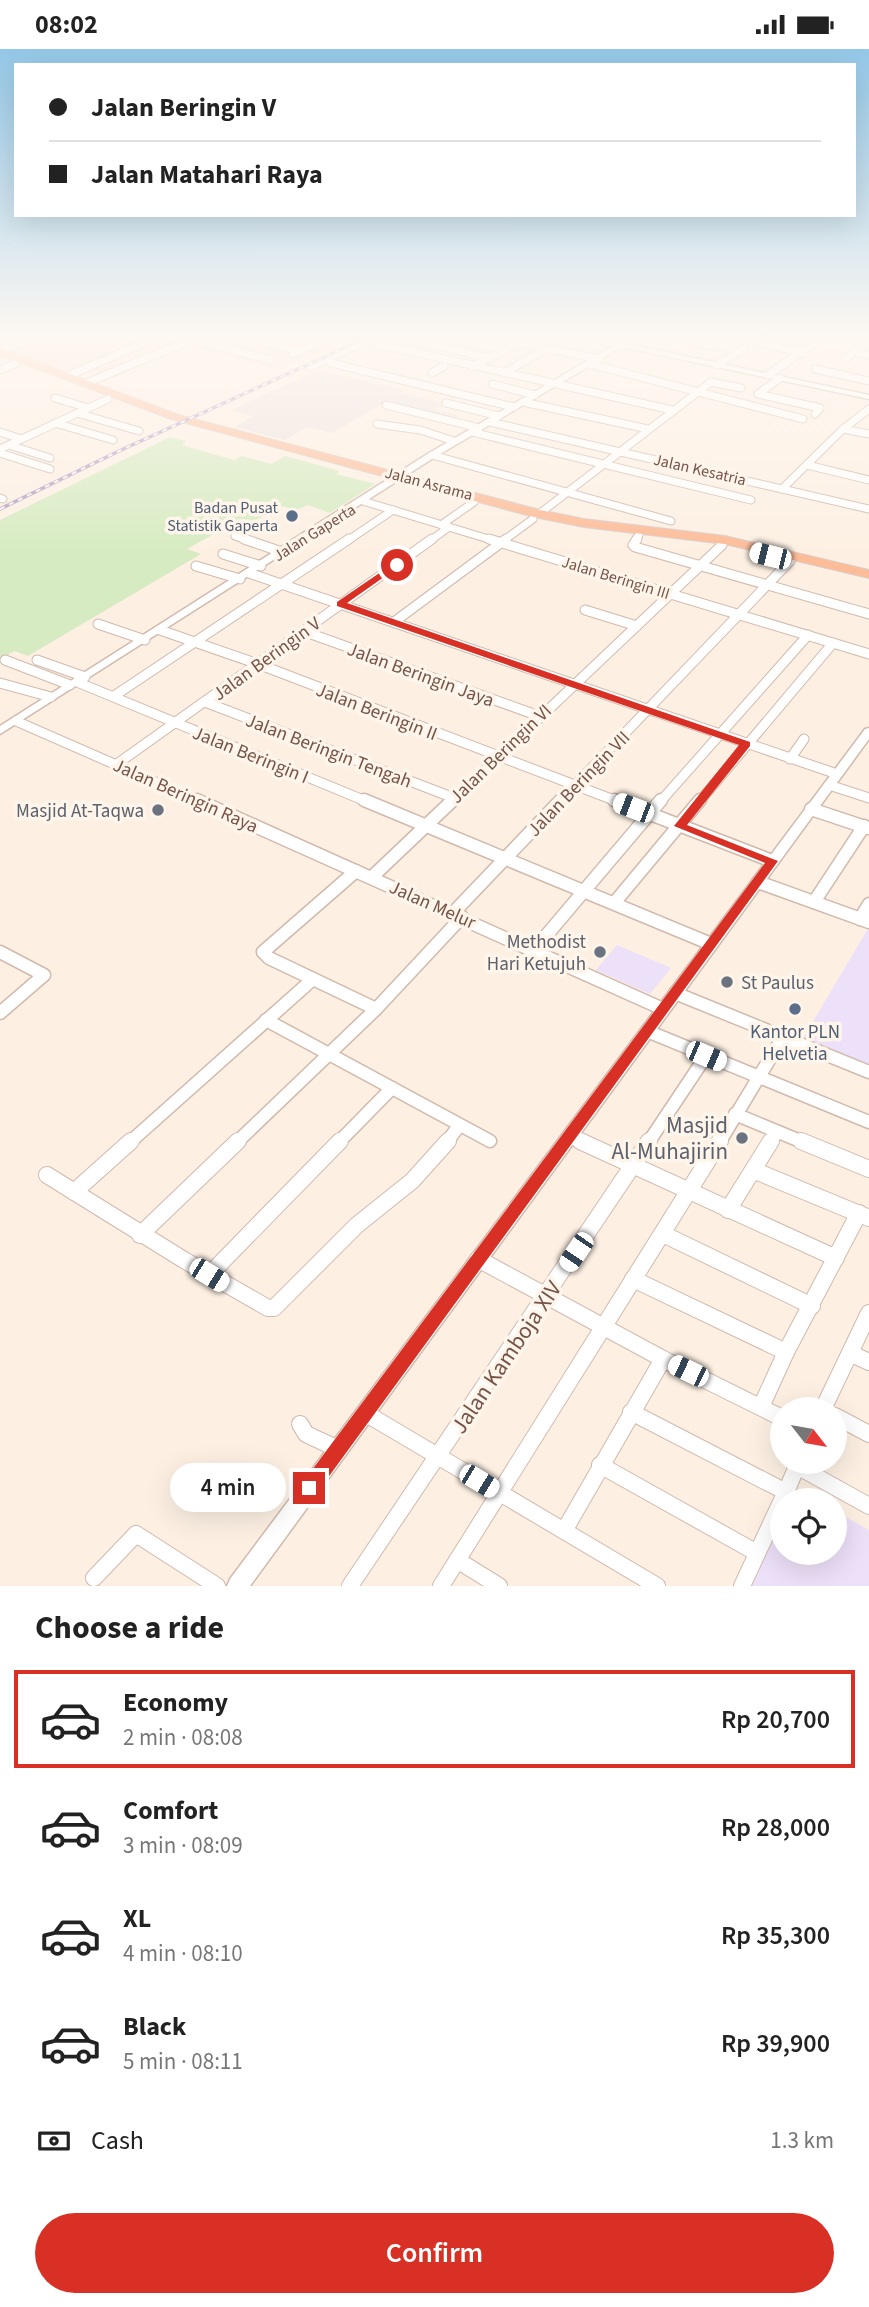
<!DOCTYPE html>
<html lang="en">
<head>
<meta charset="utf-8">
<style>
  :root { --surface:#fff; --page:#f2f2f2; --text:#222; --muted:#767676; --line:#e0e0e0; --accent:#d93025 }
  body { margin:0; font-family:"Source Sans 3",sans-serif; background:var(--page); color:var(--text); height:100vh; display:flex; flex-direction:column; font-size:26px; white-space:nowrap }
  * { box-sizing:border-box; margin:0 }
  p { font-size:23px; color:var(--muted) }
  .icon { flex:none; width:38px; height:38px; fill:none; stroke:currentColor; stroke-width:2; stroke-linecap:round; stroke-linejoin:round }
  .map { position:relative; height:1537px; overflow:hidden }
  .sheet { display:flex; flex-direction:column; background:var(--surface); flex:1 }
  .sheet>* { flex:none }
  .top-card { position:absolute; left:14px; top:14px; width:842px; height:154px; border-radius:0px; box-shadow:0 7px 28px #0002; display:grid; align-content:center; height:154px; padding:0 35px; background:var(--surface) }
  .needle { width:46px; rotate:121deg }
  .fabs { position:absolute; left:770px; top:1348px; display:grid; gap:14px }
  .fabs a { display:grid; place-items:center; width:77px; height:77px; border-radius:50%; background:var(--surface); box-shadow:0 7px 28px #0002; font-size:35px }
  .end { position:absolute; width:32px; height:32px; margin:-16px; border:9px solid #d93025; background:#fff; box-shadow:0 0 0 4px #fff }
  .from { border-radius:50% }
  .bubble { position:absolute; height:49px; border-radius:24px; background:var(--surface); box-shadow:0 7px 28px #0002; font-size:23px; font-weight:600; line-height:49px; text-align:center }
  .car { position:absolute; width:21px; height:42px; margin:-21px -10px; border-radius:9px; box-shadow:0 0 5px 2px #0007; background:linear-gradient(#fff 24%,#345 0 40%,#fff 0 76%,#345 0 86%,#fff 0) }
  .top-card b { display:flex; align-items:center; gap:24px; height:66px; font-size:26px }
  .top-card b+b { border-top:2px solid var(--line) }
  .top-card i { width:18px; height:18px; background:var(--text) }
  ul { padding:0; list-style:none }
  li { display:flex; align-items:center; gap:21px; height:98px; margin:0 14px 10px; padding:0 21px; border:4px solid transparent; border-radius:0px }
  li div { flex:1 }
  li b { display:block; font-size:26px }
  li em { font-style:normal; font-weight:600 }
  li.on { border-color:var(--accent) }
  li>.icon { width:63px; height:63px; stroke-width:1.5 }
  h2 { padding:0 35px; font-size:32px; line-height:84px }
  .pay { display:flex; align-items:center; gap:18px; height:77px; padding:0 35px; font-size:26px }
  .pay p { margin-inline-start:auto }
  .cta { display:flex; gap:14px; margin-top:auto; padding:14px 35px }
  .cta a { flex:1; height:80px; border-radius:42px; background:var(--accent); color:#fff; font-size:28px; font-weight:600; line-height:80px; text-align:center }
  .status { display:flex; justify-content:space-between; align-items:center; height:49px; padding:0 35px; background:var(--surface); direction:ltr }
  .status svg { height:19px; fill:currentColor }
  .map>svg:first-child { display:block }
  .residential { fill:#f5e1d1 }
  .industrial { fill:#ece3de }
  .education { fill:#ede0f9 }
  .green { fill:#d6ebc1 }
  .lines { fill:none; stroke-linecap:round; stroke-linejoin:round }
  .minor-far3-casing { stroke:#d1b9ac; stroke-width:9 }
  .minor-far2-casing { stroke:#d1b9ac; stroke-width:11 }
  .minor-far1-casing { stroke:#d1b9ac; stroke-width:15 }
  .minor-casing { stroke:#d1b9ac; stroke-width:18 }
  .tertiary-casing { stroke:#d1b9ac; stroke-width:3 }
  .trunk-casing { stroke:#d9cfcc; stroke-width:2 }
  .minor-far3 { stroke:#fff; stroke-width:7 }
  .minor-far2 { stroke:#fff; stroke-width:9 }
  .minor-far1 { stroke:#fff; stroke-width:12 }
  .minor { stroke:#fff; stroke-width:16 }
  .tertiary { fill:#fff; fill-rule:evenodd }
  .trunk { fill:#fcbc98; fill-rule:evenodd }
  .rail-casing { stroke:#b2a1c7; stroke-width:3.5 }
  .rail { stroke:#fff5ea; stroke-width:2; stroke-dasharray:5; stroke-linecap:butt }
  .route { fill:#d93025 }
  .service-dot { fill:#5c6f8a; stroke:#fff5ea; stroke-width:2.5 }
  .worship-dot { fill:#6b7280; stroke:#fff5ea; stroke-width:2.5 }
  .labels { text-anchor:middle; stroke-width:7; stroke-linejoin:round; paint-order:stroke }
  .far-street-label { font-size:16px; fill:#765448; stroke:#fff5ea }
  .far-service-label { font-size:16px; fill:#4e5e75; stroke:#fff5ea; text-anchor:end }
  .street-label { font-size:19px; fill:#765448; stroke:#fff5ea }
  .worship-label { font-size:19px; fill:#5b616d; stroke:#fff5ea; text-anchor:end }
  .service-label { font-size:19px; fill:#4e5e75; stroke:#fff5ea }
  .near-worship-label { font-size:23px; fill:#5b616d; stroke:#fff5ea; text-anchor:end }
  .near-street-label { font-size:23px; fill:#765448; stroke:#fff5ea }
</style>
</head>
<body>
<div class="status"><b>08:02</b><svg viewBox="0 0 49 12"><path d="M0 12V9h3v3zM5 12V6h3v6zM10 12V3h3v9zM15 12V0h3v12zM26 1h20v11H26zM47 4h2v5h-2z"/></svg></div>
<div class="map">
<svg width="869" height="1537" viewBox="0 0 869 1537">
  <rect width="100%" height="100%" fill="#fdf0e3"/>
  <polygon class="residential" points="0,290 345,290 278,321 186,296 112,329 90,320 73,327 0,303"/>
  <polygon class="industrial" points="318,321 404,341 400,344 442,354 433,360 459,367 452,371 383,354 332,384 307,378 285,391 235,378 253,367 231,361"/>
  <g class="education">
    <polygon points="869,878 869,1018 802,991"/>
    <polygon points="617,896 671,919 650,945 596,921"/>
    <polygon points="835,1462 869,1481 869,1537 748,1537 782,1466 782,1503 835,1503"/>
  </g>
  <polygon class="green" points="170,388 186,392 182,396 234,411 242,407 271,415 285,407 340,422 336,425 375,435 330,464 308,456 296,461 282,457 254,472 241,470 187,500 201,505 28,607 14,602 0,611 0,471"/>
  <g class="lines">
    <g class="minor-far3-casing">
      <g id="minor-far3">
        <polyline points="190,290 271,311"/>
        <polyline points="253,290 299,302"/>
        <polyline points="408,290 490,309"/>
        <polyline points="459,290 506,301"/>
        <polyline points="598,290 622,296"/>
        <polyline points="681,290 714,297"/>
        <polyline points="757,293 803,304"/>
        <polyline points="520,294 599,310"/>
        <polyline points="378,295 672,361"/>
        <polyline points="0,301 32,290"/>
        <polyline points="855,303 869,306"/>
        <polyline points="293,305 325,290"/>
        <polyline points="846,309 869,293"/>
        <polyline points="331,314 514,358"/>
        <polyline points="590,315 803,370"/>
        <polyline points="717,316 745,299"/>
        <polyline points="310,318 370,290"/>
        <polyline points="472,318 525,290"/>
        <polyline points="815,320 869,332"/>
        <polyline points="0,321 16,314"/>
        <polyline points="432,324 444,317"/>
        <polyline points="504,324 547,299"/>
        <polyline points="768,326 820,290"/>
        <polyline points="68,327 153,290"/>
        <polyline points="780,329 758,345 820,359 815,365"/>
        <polyline points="86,334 194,290"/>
        <polyline points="492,335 535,346"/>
        <polyline points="55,349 88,359"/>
        <polyline points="523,353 648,380"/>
        <polyline points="446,354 499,367"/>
        <polyline points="386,356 479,379"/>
        <polyline points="77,364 139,382"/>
        <polyline points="490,373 869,460"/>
        <polyline points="55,374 113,391"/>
        <polyline points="377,375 420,381 454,392"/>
        <polyline points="843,380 869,385"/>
        <polyline points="0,383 21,390"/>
        <polyline points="472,383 751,451"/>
        <polyline points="9,396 50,409"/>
        <polyline points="0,400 108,350"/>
        <polyline points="0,404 50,420"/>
        <polyline points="432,406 671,472"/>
        <polyline points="807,416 869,431"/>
        <polyline points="782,440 843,380 869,360"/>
        <polyline points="0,449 3,450"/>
        <polyline points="363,452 495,492"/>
        <polyline points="539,465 711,333 741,339"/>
        <polyline points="441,476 474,453"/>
        <polyline points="235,487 249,492"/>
        <polyline points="347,492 393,461"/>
        <polyline points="430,492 449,478"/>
        <polyline points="503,492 533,470"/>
        <polyline points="635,492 639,486"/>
      </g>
    </g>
    <g class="minor-far2-casing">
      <g id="minor-far2">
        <polyline points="244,490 282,503"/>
        <polyline points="489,490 869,605"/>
        <polyline points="637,490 633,496 635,498 869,565"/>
        <polyline points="223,505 261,517"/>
        <polyline points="196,517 240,530"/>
        <polyline points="249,524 837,725"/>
        <polyline points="585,561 637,577"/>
        <polyline points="394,573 506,490"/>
        <polyline points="98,575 145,591"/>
        <polyline points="160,581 258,615 619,753"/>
        <polyline points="303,582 539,667"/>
        <polyline points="5,611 70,636"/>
        <polyline points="37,611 85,628"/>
        <polyline points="77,633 368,753"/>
        <polyline points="0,634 51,648"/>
        <polyline points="114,647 349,490"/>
        <polyline points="205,653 454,749"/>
        <polyline points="16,672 201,753"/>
        <polyline points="790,710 804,690"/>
        <polyline points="117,715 432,490"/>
        <polyline points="829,736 869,749"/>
        <polyline points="451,753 722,496"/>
        <polyline points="559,753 790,512"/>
        <polyline points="660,753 808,586"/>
        <polyline points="699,753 833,594"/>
      </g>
    </g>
    <g class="minor-far1-casing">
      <g id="minor-far1">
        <polyline points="197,751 663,960"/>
        <polyline points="364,751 711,895"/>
        <polyline points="614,751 772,812"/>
        <polyline points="811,760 868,779"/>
        <polyline points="356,822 263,903 269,909 376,960"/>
        <polyline points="372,828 453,751"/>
        <polyline points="758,833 869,873"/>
        <polyline points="615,853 700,751"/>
        <polyline points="814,853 864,777"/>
        <polyline points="453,864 561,751"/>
        <polyline points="860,870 869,855"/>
        <polyline points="534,901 661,751"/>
        <polyline points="0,903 44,926 0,964"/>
        <polyline points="675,944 869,1023"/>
        <polyline points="266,971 490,1092"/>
        <polyline points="647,982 869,1073"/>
        <polyline points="735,1065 805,1094"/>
        <polyline points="569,1087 584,1094"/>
        <polyline points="129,1094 313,930"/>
        <polyline points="236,1094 376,960 462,868"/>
        <polyline points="338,1094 392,1039"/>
        <polyline points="446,1094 459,1077"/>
        <polyline points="648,1094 706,1007"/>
        <polyline points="719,1094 783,988"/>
        <polyline points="770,1094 777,1083"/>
      </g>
    </g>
    <g class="minor-casing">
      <g id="minor">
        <polyline points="580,1092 836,1209"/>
        <polyline points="801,1092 869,1120"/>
        <polyline points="753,1121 869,1169"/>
        <polyline points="47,1126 184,1211 268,1259 274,1259 357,1176 412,1132 448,1092"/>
        <polyline points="74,1143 131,1092"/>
        <polyline points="728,1161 771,1092"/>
        <polyline points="663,1185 812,1257"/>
        <polyline points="140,1186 238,1092"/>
        <polyline points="478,1210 663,1310 782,1369"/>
        <polyline points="209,1226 340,1092"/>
        <polyline points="633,1230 786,1303"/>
        <polyline points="850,1304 869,1313"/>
        <polyline points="761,1358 786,1303 859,1164"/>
        <polyline points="823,1360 869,1264"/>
        <polyline points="631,1363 786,1443"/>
        <polyline points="365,1364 657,1537"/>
        <polyline points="835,1367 869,1385"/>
        <polyline points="300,1375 306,1385 338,1400"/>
        <polyline points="600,1416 757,1504"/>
        <polyline points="797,1417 869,1457"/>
        <polyline points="784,1448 799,1412"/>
        <polyline points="564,1482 663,1310"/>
        <polyline points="457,1511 499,1537"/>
        <polyline points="94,1529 136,1485 217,1537"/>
        <polyline points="350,1537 649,1092"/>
        <polyline points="441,1537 720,1092"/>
        <polyline points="742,1537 782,1451"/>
      </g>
    </g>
    <g class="tertiary-casing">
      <g id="tertiary">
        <polygon points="625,290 634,290 628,295 869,346 869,350 622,298 435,408 0,685 0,677 429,404"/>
        <polygon points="869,679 869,690 250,1537 227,1537 230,1530 865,680"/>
      </g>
    </g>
    <g class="trunk-casing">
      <polygon id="trunk" points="0,299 179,366 540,461 584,470 725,487 869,521 869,529 725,495 584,478 534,468 171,370 0,306"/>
    </g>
    <use href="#minor-far3" class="minor-far3"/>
    <use href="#minor-far2" class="minor-far2"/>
    <use href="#minor-far1" class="minor-far1"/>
    <use href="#minor" class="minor"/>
    <use href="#tertiary" class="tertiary"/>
    <use href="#trunk" class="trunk"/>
    <g class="rail-casing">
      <polyline id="rail" points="0,460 119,402 364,290"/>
    </g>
    <use href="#rail" class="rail"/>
  </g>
  <linearGradient id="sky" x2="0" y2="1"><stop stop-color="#94c8e8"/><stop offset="0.57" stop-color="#fef8f2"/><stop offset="1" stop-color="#fef8f2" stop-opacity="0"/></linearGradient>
  <rect width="869" height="506" fill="url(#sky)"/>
  <polygon class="route" points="394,514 401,516 347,554 750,693 750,697 687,776 778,812 316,1445 309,1447 303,1445 300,1439 303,1433 765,814 674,777 739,696 337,557 337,553"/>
  <g class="service-dot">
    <circle cx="292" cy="467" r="7"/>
    <circle cx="795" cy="960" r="7"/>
  </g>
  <g class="worship-dot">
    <circle cx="158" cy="761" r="7"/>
    <circle cx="600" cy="903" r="7"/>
    <circle cx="727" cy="933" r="7"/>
    <circle cx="742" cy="1089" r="7"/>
  </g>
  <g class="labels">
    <g class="far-street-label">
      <text transform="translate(700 420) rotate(13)" y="6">Jalan Kesatria</text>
      <text transform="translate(429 434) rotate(15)" y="6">Jalan Asrama</text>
      <text transform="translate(314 483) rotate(-32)" y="6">Jalan Gaperta</text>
      <text transform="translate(616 528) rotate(17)" y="6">Jalan Beringin III</text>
    </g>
    <g class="far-service-label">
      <text x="278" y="464">Badan Pusat<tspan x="278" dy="18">Statistik Gaperta</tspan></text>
    </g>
    <g class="street-label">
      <text transform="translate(266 609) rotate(-36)" y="7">Jalan Beringin V</text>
      <text transform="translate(421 625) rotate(20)" y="7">Jalan Beringin Jaya</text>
      <text transform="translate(377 662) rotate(21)" y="7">Jalan Beringin II</text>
      <text transform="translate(329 701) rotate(21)" y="7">Jalan Beringin Tengah</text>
      <text transform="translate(500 704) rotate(-44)" y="7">Jalan Beringin VI</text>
      <text transform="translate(251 705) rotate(22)" y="7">Jalan Beringin I</text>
      <text transform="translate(578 734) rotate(-46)" y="7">Jalan Beringin VII</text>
      <text transform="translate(186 746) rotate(24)" y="7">Jalan Beringin Raya</text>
      <text transform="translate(433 855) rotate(24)" y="7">Jalan Melur</text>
    </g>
    <g class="worship-label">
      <text x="144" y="768">Masjid At-Taqwa</text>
      <text x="586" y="899">Methodist<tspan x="586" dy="22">Hari Ketujuh</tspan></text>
      <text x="741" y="940" text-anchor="start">St Paulus</text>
    </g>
    <g class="service-label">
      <text x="795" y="989">Kantor PLN<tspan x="795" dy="22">Helvetia</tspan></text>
    </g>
    <g class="near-worship-label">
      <text x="728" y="1084">Masjid<tspan x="728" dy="26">Al-Muhajirin</tspan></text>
    </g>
    <g class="near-street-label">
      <text transform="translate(506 1308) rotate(-56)" y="8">Jalan Kamboja XIV</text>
    </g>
  </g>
</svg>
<div class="fabs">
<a><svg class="needle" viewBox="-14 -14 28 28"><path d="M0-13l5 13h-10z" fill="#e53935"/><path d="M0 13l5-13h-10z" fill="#767676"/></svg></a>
<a><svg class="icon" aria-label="locate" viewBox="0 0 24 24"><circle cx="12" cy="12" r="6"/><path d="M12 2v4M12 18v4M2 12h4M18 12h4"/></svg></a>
</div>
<i class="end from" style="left:397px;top:516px"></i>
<i class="end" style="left:309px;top:1439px"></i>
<div class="bubble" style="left:170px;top:1414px;width:116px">4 min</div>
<i class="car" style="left:770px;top:507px;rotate:284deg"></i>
<i class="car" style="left:633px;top:759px;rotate:291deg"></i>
<i class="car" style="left:706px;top:1007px;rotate:113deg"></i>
<i class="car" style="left:576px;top:1203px;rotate:214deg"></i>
<i class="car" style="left:209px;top:1226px;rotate:122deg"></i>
<i class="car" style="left:688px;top:1322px;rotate:296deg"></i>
<i class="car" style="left:479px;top:1432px;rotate:121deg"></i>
<div class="top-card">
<b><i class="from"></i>Jalan Beringin V</b>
<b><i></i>Jalan Matahari Raya</b>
</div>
</div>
<section class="sheet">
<h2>Choose a ride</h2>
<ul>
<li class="on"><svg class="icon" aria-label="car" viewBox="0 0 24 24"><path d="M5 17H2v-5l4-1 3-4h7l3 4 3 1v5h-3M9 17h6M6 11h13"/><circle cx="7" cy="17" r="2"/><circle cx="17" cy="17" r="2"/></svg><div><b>Economy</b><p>2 min · 08:08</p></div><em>Rp 20,700</em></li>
<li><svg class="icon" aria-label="car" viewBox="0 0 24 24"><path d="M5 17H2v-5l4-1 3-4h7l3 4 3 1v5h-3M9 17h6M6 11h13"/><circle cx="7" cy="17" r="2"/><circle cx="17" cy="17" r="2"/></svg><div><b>Comfort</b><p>3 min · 08:09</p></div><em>Rp 28,000</em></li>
<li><svg class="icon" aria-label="car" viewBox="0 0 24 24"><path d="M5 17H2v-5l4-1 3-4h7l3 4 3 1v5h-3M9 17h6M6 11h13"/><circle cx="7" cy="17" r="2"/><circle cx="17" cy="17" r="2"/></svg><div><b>XL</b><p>4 min · 08:10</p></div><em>Rp 35,300</em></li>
<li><svg class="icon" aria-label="car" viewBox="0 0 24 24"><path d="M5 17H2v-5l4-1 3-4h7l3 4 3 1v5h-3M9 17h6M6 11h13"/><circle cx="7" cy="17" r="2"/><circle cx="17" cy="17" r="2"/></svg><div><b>Black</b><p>5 min · 08:11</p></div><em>Rp 39,900</em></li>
</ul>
<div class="pay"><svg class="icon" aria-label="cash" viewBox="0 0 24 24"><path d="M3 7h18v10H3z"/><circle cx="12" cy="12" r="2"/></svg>Cash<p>1.3 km</p></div>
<div class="cta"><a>Confirm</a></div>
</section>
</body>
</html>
